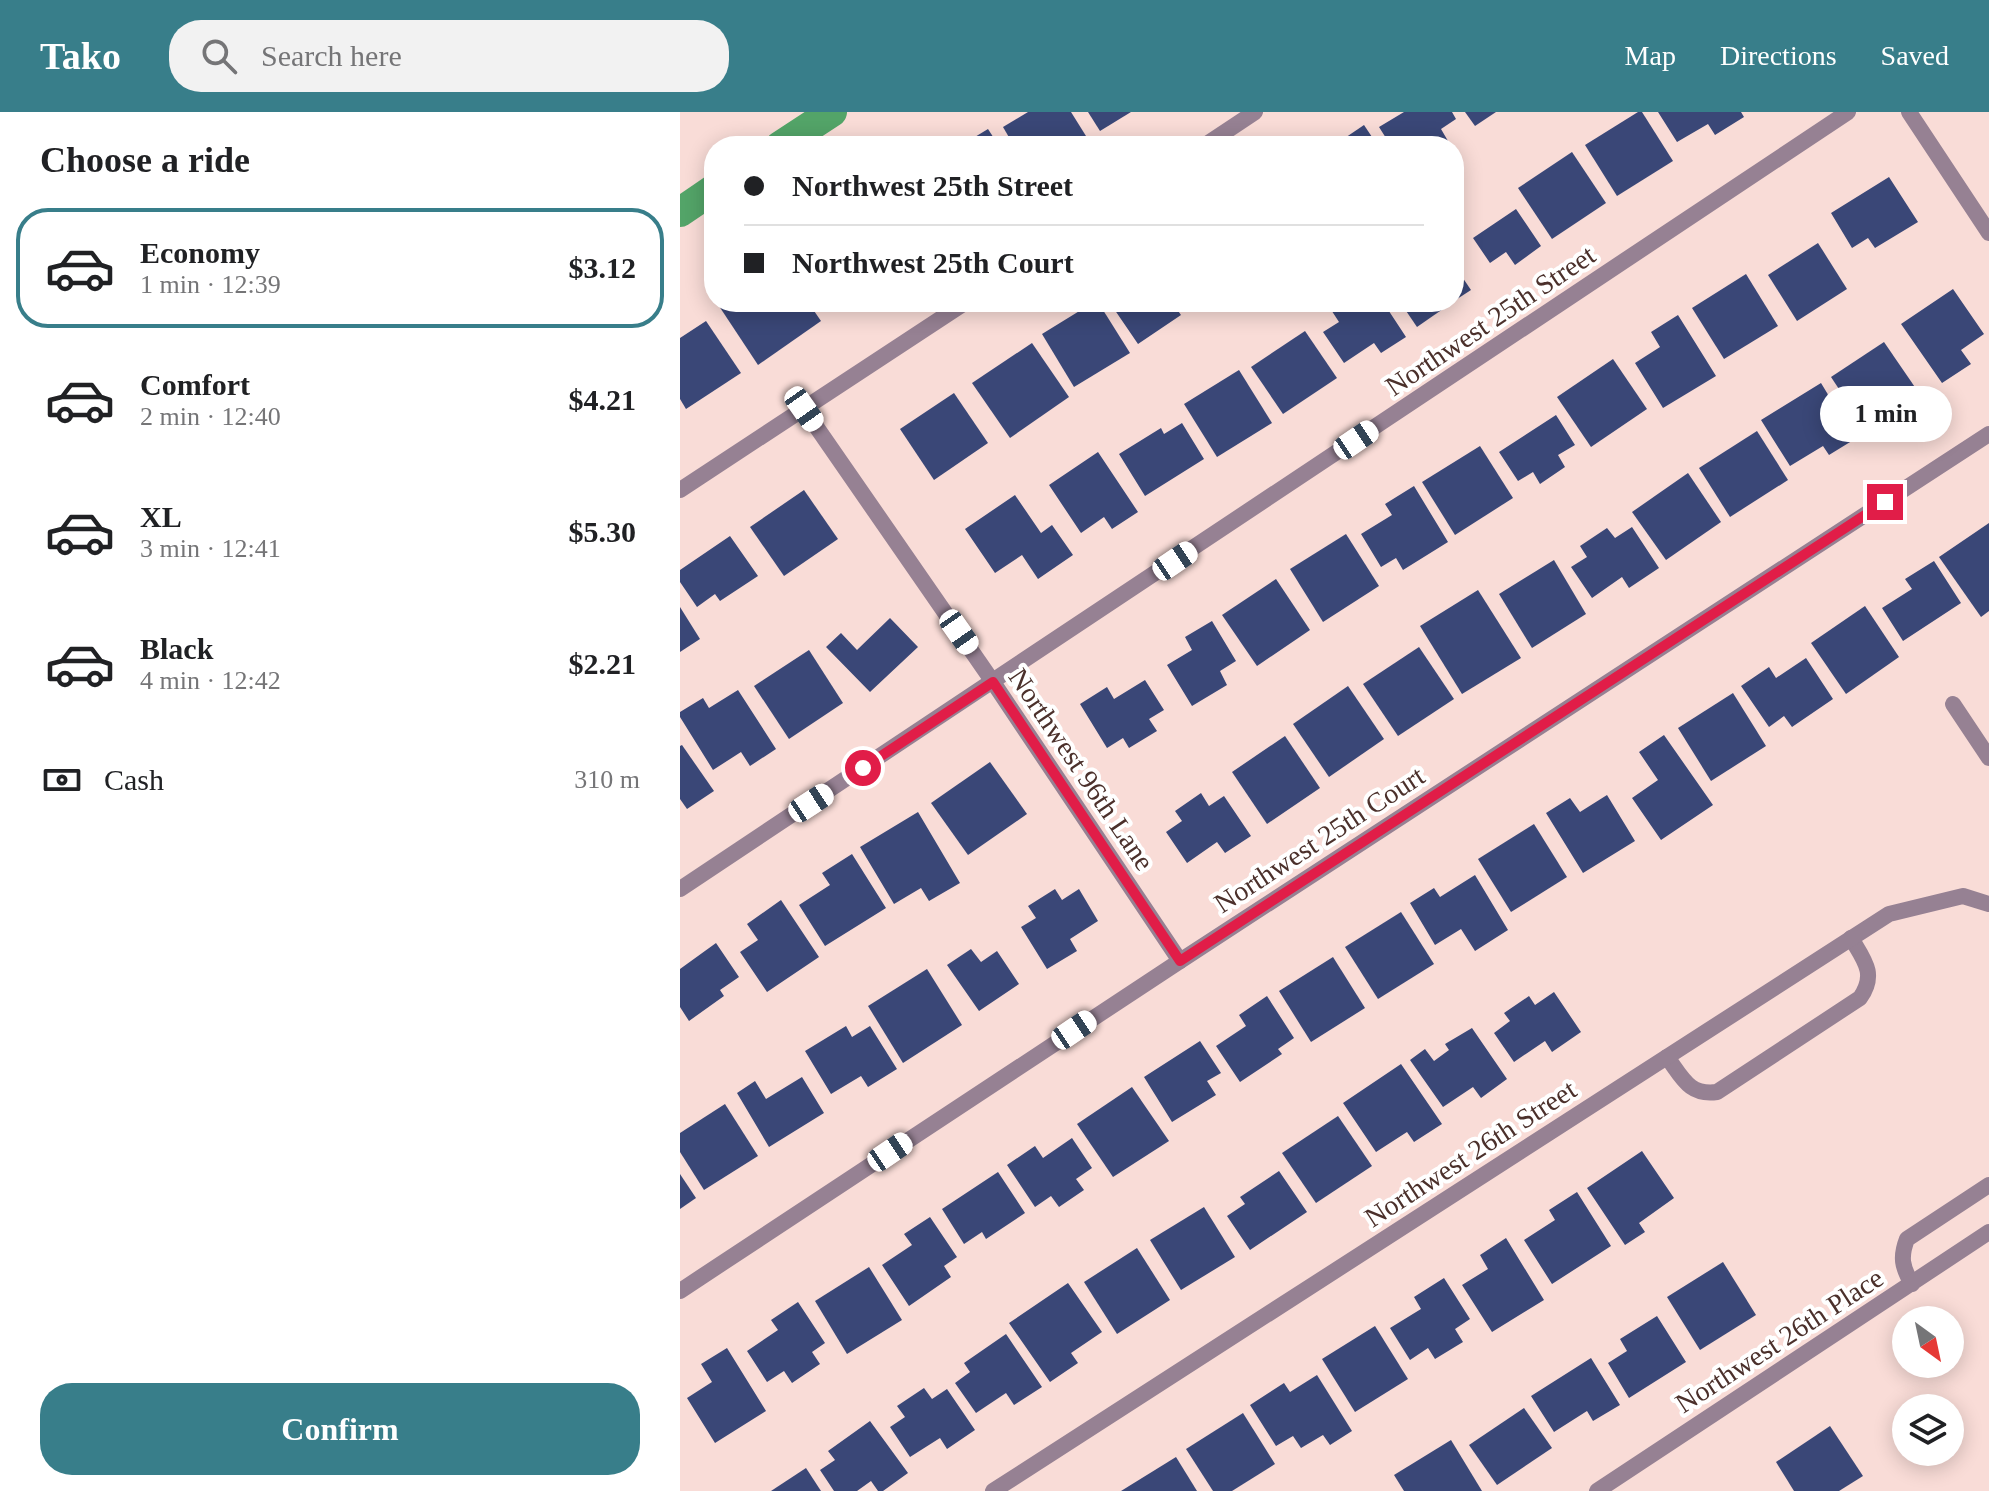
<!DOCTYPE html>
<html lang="en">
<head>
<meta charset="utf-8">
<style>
  :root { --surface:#fff; --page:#f2f2f2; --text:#202124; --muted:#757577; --line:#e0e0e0; --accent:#387e8a }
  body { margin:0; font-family:Georgia,serif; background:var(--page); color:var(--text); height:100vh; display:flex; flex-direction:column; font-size:30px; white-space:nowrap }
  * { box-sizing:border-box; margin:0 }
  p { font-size:26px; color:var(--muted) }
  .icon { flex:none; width:44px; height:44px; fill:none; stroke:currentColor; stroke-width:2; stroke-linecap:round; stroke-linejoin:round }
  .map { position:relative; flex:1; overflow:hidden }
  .drawer { display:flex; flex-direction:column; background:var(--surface); width:680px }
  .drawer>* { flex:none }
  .banner { position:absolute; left:24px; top:24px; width:760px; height:176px; border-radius:32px; box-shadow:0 4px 20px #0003; display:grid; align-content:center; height:176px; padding:0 40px; background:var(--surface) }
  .needle { width:52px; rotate:147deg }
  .controls { position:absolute; left:1212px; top:1194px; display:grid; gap:16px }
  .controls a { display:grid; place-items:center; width:72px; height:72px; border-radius:50%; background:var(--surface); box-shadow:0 4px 20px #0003; font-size:40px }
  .end { position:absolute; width:36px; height:36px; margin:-18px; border:10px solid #e11d48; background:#fff; box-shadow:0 0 0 4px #fff }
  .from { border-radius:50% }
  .bubble { position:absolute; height:56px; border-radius:28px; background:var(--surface); box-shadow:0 4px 20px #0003; font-size:26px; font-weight:700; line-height:56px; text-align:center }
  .car { position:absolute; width:24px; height:48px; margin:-24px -12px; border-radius:10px; box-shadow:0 0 6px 2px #0007; background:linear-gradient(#fff 24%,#345 0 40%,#fff 0 76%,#345 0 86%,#fff 0) }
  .banner b { display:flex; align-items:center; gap:28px; height:76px; font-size:30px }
  .banner b+b { border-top:2px solid var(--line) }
  .banner i { width:20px; height:20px; background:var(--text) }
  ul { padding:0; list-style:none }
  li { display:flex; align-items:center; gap:24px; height:120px; margin:0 16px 12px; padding:0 24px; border:4px solid transparent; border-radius:32px }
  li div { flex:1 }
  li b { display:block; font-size:30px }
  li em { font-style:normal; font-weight:700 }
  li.on { border-color:var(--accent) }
  li>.icon { width:72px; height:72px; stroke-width:1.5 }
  h2 { padding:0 40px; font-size:36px; line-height:96px }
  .pay { display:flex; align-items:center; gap:20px; height:88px; padding:0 40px; font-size:30px }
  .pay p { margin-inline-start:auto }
  .primary-button { display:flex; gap:16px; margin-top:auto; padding:16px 40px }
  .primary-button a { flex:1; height:92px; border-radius:32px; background:var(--accent); color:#fff; font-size:32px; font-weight:700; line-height:92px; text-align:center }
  header { display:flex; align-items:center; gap:48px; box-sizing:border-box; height:112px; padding:0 40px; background:var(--accent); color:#fff }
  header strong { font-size:38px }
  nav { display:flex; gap:44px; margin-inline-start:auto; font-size:28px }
  .search { width:560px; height:72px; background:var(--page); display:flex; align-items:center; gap:20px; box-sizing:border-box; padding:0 28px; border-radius:32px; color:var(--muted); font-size:30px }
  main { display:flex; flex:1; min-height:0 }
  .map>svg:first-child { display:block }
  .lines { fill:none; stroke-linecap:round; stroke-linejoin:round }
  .canal { stroke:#53a468; stroke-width:30 }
  .building { fill:#3a4777 }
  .lane { stroke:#968193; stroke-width:16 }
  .street { stroke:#968193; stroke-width:16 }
  .route { stroke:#e11d48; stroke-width:10 }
  .labels { text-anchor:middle; stroke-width:8; stroke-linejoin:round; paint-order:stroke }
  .street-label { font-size:28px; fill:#4b302b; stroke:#fff }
</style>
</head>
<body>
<header>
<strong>Tako</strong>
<div class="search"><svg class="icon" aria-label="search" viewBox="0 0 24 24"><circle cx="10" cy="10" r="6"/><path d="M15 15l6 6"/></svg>Search here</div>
<nav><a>Map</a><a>Directions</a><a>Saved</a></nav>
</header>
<main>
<section class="drawer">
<h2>Choose a ride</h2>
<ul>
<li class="on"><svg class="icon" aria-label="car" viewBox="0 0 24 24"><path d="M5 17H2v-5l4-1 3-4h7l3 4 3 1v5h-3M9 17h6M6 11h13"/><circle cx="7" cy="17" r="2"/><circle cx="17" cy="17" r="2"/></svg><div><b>Economy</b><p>1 min · 12:39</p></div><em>$3.12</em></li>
<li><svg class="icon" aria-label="car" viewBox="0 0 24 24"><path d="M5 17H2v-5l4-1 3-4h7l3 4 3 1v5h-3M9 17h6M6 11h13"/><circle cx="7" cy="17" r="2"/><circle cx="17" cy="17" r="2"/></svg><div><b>Comfort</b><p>2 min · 12:40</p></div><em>$4.21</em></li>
<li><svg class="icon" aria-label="car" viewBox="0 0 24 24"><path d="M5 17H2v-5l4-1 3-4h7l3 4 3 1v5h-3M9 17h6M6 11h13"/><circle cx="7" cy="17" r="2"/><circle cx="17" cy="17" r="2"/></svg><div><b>XL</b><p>3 min · 12:41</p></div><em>$5.30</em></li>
<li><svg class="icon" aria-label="car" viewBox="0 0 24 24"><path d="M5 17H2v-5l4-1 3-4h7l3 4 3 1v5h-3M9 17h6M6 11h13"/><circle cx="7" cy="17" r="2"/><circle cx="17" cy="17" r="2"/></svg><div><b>Black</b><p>4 min · 12:42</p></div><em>$2.21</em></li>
</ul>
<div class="pay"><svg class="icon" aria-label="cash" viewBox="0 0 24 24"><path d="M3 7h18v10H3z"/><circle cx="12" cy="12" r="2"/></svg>Cash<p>310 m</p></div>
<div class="primary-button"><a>Confirm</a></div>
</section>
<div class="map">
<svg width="1309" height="1379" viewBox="0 0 1309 1379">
  <rect width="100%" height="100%" fill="#f9dcd7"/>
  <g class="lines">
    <g class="canal">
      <polyline points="100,34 152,0"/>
      <polyline points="0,100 34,77"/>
    </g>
  </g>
  <g class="building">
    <polygon points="348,0 391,0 411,32 407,34 334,34 323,15"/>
    <polygon points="408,0 451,0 420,19"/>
    <polygon points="724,0 772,0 776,7 761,17 768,29 760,34 711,34 699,15"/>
    <polygon points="785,0 816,0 795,14"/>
    <polygon points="958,0 962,0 993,49 937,84 905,33"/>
    <polygon points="978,0 1061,0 1064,5 1035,23 1028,12 997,30"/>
    <polygon points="684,13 698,34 653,34"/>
    <polygon points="308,17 319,34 280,34"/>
    <polygon points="892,40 926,91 872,127 838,76"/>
    <polygon points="1209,65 1238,110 1195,136 1188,126 1172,136 1151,101"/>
    <polygon points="836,97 861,134 835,153 826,140 810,151 793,126"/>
    <polygon points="1138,131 1167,177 1117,209 1088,163"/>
    <polygon points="774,153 791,178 774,189"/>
    <polygon points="1066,162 1098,214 1044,247 1012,196"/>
    <polygon points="1273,177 1304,222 1281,238 1291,252 1262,271 1221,212"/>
    <polygon points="46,190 128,190 141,209 78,253 39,194"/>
    <polygon points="414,190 418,190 450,241 394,275 362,222"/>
    <polygon points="432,190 499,190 494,193 501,203 458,232 430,191"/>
    <polygon points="646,190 703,190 726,225 701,241 694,231 664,251 643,220 659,210"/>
    <polygon points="720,190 773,190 737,215"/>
    <polygon points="998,203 1036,264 983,296 955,251 980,235 971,220"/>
    <polygon points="26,209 61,261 6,297 0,287 0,226"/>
    <polygon points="625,219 657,266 603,302 571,255"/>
    <polygon points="1204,230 1241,284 1188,321 1151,265"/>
    <polygon points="352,231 389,285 330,326 292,271"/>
    <polygon points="933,247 967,297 911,335 877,285"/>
    <polygon points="559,258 592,311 537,345 504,292"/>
    <polygon points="1141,271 1175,327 1149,343 1143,334 1110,354 1081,308"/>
    <polygon points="274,281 308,331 254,368 220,317"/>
    <polygon points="876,303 895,333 878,343 885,355 860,372 853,360 838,369 819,340"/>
    <polygon points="502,311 524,347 465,384 439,342 481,316 484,322"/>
    <polygon points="1077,319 1108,368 1050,405 1019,356"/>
    <polygon points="800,334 833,386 775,423 742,370"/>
    <polygon points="418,340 458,400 432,417 424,405 401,421 369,373"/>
    <polygon points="1008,361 1041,410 986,448 952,400"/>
    <polygon points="734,374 768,430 723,458 716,446 701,455 681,422 712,403 705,392"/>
    <polygon points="124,378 158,427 104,464 70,415"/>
    <polygon points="335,383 361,421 372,413 393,443 358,467 342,443 315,461 285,417"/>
    <polygon points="1309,411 1309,499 1301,505 1259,445"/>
    <polygon points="952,415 979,456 949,476 942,465 912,486 891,455 907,445 900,434 927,416 935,426"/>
    <polygon points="666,422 699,474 643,510 610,457"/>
    <polygon points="50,424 78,464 40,489 35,482 17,495 0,470 0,458"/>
    <polygon points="874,448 906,502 852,536 819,482"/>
    <polygon points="1254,449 1281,491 1223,529 1202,496 1232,477 1225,467"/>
    <polygon points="596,467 630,518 577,554 542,503"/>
    <polygon points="798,478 841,546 782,582 740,514"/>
    <polygon points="1185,494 1219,545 1166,582 1131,531"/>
    <polygon points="0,495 20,527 0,540"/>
    <polygon points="210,506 238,535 190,580 146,535 161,521 177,538"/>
    <polygon points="532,509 556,549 540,559 547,573 512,594 487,553 512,538 505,525"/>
    <polygon points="739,535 774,587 718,624 683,572"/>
    <polygon points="129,538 163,591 109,627 74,574"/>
    <polygon points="1126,546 1153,587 1112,615 1104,604 1089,615 1061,574 1089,555 1096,566"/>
    <polygon points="465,568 484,598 469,607 477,619 449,636 443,626 427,636 400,592 427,575 434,587"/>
    <polygon points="668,574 704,627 649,665 613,612"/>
    <polygon points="58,578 96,637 70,654 61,640 33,658 0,605 0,600 23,586 29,596"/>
    <polygon points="1053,581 1086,634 1031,669 998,616"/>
    <polygon points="984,623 1033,693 981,728 952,686 978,668 959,640"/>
    <polygon points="605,624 640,676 587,712 552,660"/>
    <polygon points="2,633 34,679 7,697 0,687 0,634"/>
    <polygon points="310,650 347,702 288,743 251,691"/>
    <polygon points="521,681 529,694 544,684 571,724 545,741 537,730 507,751 486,720 502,709 495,699"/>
    <polygon points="927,683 955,729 903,761 866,701 890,686 900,700"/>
    <polygon points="238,700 280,771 249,789 241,776 214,792 180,735"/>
    <polygon points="854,712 887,765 831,800 798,747"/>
    <polygon points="172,742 206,796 145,834 119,793 150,773 142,761"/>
    <polygon points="795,763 828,818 795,839 781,817 755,833 730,791 754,776 760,785"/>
    <polygon points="375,777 382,788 399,777 418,809 390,827 397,839 367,857 341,815 356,806 348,794"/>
    <polygon points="101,788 139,845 87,880 60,840 78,828 67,812"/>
    <polygon points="721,800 754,852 698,887 665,835"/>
    <polygon points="36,831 59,865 40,878 44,884 9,909 0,895 0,857"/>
    <polygon points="291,837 301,850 317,839 339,872 299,899 267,853"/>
    <polygon points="653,845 685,896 631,930 599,879"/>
    <polygon points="247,857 282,913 223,951 188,894"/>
    <polygon points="874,880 901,920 872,940 865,929 834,950 814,921 830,909 824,901 849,884 855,893"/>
    <polygon points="587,884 614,926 598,937 602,942 560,970 536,934 566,914 559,903"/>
    <polygon points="166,914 172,925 190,914 217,957 188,975 181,964 151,982 125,939"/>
    <polygon points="792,916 827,967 801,986 793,975 763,995 730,948 745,937 754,949 769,938 765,932"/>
    <polygon points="520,929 541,961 527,969 536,983 492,1010 464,965"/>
    <polygon points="721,952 762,1012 734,1030 727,1020 696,1040 663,991"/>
    <polygon points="122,965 144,1001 89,1035 57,981 75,969 86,987"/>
    <polygon points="452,975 489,1029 433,1065 397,1012"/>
    <polygon points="45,992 78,1044 24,1078 0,1040 0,1021"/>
    <polygon points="658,1004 692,1054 636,1091 602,1041"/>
    <polygon points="392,1026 412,1056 396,1067 404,1078 379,1095 371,1084 355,1095 327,1053 355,1034 363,1046"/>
    <polygon points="962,1039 994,1086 959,1111 965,1120 945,1133 907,1076"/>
    <polygon points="599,1059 627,1100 570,1138 547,1104 565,1092 560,1085"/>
    <polygon points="318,1060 345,1101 306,1127 302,1120 284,1132 262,1097"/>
    <polygon points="0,1062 16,1086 0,1097"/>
    <polygon points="897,1080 931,1134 872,1172 844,1128 875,1108 869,1098"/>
    <polygon points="524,1095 555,1145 501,1178 470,1128"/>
    <polygon points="250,1105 277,1145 264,1154 271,1165 229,1194 202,1153 232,1133 224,1122"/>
    <polygon points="826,1126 864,1188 812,1220 782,1173 808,1157 800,1143"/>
    <polygon points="457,1136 490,1188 437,1222 404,1170"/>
    <polygon points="1043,1150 1076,1203 1020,1238 987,1185"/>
    <polygon points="189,1155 222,1208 167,1242 135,1189"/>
    <polygon points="764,1166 790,1207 775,1217 783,1230 755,1247 748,1236 730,1248 710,1216 741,1197 734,1185"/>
    <polygon points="388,1171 422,1220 391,1241 398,1251 370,1270 329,1211"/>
    <polygon points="118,1190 145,1231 132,1240 140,1252 112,1271 104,1259 87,1270 67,1239 98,1218 91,1208"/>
    <polygon points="977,1204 1006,1250 949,1286 928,1251 947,1239 940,1227"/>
    <polygon points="695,1214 728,1267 675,1300 642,1247"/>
    <polygon points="326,1222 362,1275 334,1293 326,1281 296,1301 275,1271 290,1260 284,1251"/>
    <polygon points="47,1236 86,1299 35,1331 7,1286 32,1270 21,1252"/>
    <polygon points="911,1246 940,1293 913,1309 907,1299 874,1320 851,1284"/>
    <polygon points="637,1263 672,1319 650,1333 643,1323 621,1336 613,1324 596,1334 570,1293 604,1271 610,1280"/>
    <polygon points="244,1276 252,1287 267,1277 295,1318 267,1337 260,1326 230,1345 210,1315 225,1305 217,1294"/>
    <polygon points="844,1296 872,1336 817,1373 789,1333"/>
    <polygon points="563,1301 595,1352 552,1379 533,1379 506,1337"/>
    <polygon points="190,1309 228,1361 203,1379 198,1379 191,1369 177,1379 154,1379 140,1358 155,1348 148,1339"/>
    <polygon points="1150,1314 1183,1364 1159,1379 1114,1379 1096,1350"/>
    <polygon points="771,1328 802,1379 724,1379 714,1363"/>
    <polygon points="496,1345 517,1379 441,1379"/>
    <polygon points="126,1356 141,1379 91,1379"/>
  </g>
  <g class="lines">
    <g class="lane">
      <polyline points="1273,592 1309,646"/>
      <path d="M987,945C1002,965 1009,984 1037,980L1180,886C1197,862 1184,848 1171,826"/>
      <path d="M1232,1172C1222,1155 1220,1145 1227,1127L1309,1073"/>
    </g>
    <g class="street">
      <polyline points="1229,0 1309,121"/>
      <polyline points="524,34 575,0"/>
      <polyline points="124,297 313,570 500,849"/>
      <polyline points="0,378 286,190"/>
      <polyline points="0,777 1168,0"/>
      <polyline points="0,1179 500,849 1309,322"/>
      <polyline points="313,1379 1209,802 1283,784 1309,792"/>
      <polyline points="917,1379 1309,1120"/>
    </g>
  </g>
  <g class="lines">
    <polyline class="route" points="183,656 313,570 500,849 1205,390"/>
  </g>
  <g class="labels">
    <g class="street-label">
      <text transform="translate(810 208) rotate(-34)" y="10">Northwest 25th Street</text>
      <text transform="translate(402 657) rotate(56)" y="10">Northwest 96th Lane</text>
      <text transform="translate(639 727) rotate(-33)" y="10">Northwest 25th Court</text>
      <text transform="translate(790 1041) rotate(-33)" y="10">Northwest 26th Street</text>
      <text transform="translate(1099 1228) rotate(-33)" y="10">Northwest 26th Place</text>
    </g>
  </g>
</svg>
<div class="controls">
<a><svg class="needle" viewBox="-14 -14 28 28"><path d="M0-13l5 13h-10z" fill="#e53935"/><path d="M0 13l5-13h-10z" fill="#757577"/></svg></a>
<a><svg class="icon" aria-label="layers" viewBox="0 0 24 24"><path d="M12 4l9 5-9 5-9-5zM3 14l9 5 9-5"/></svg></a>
</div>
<i class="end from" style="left:183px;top:656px"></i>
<i class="end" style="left:1205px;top:390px"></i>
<div class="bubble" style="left:1140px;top:274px;width:132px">1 min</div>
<i class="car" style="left:124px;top:297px;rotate:145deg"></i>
<i class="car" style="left:676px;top:328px;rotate:56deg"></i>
<i class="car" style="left:495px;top:449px;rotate:56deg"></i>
<i class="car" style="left:279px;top:520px;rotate:145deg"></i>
<i class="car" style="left:131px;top:691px;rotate:57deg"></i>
<i class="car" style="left:394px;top:918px;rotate:56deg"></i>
<i class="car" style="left:210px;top:1040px;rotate:56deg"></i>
<div class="banner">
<b><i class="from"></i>Northwest 25th Street</b>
<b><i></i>Northwest 25th Court</b>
</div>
</div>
</main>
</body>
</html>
